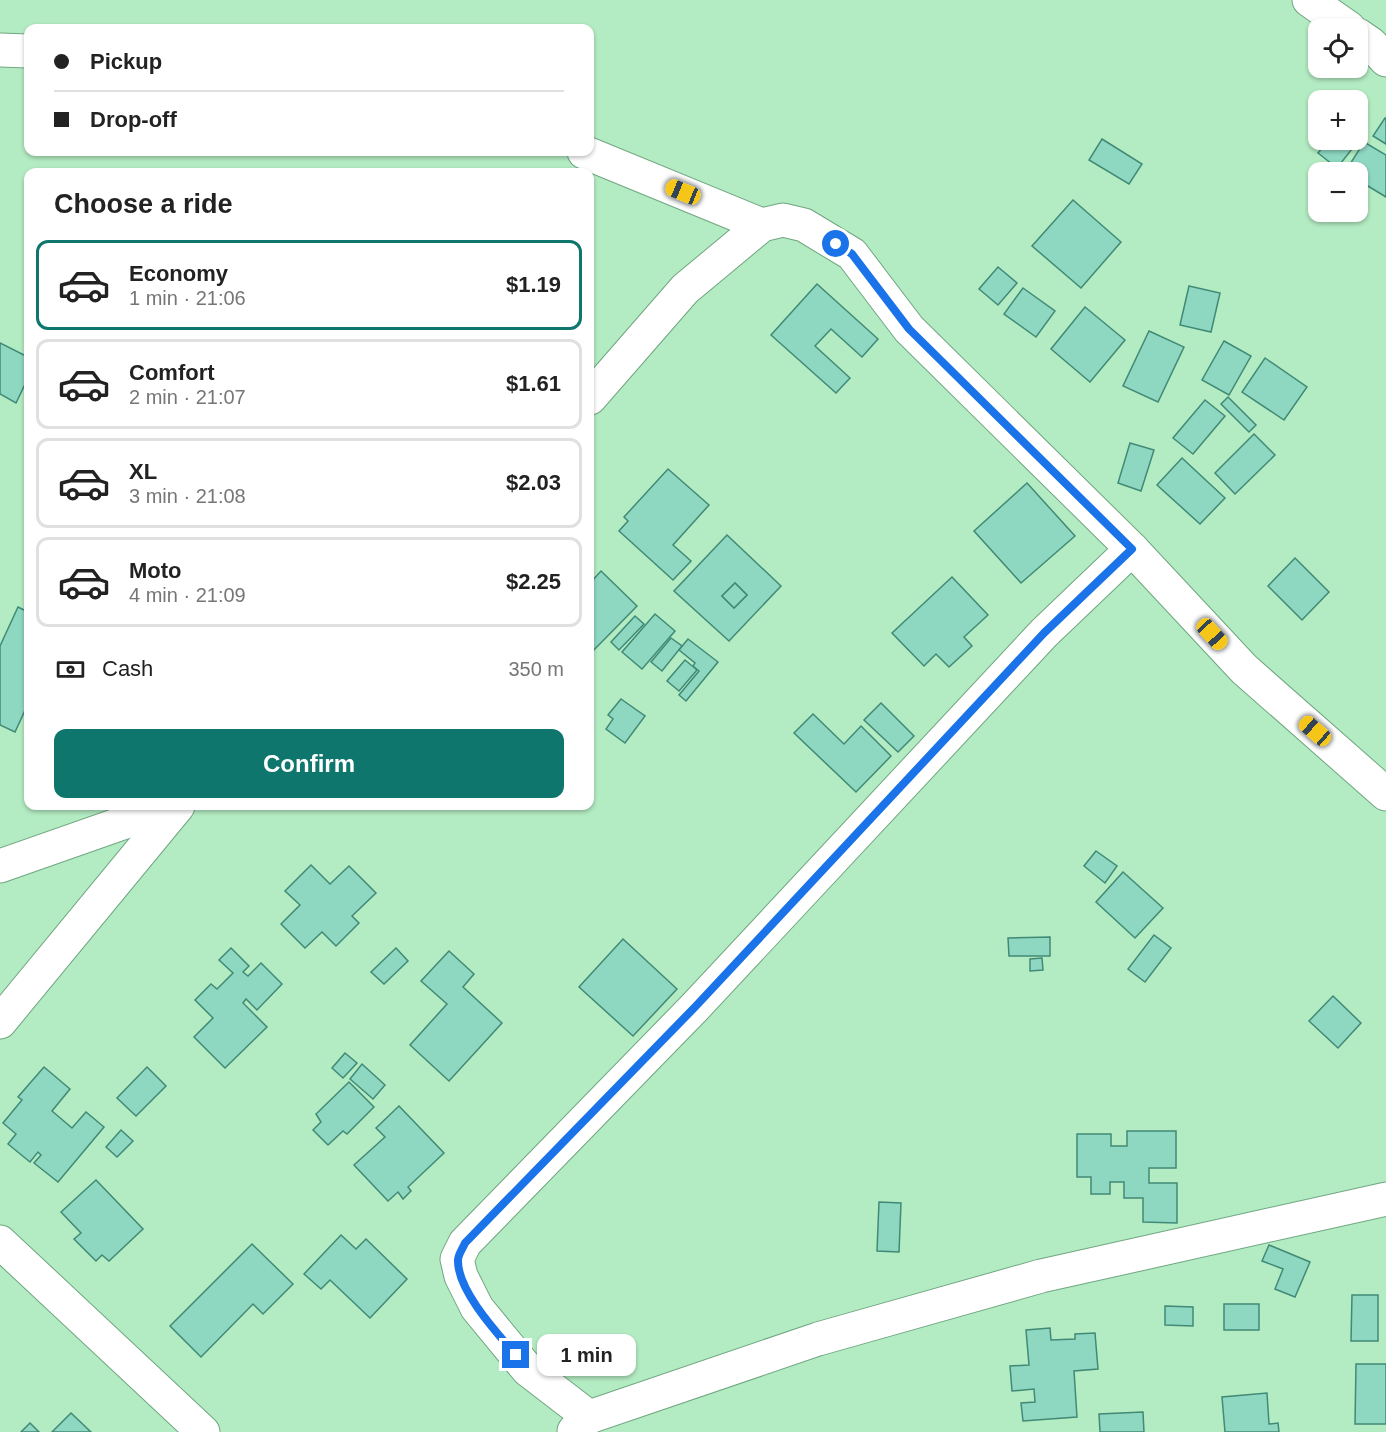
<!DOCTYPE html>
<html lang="en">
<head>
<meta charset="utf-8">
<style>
  :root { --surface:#fff; --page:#f6f6f6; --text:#222; --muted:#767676; --line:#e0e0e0; --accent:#0f766e }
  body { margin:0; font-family:Helvetica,sans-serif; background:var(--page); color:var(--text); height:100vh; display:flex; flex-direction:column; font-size:22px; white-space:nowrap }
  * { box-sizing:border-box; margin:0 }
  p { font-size:20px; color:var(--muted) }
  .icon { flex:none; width:33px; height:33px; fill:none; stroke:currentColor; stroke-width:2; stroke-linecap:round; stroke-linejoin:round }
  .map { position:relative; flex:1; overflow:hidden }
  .sheet { position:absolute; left:24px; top:168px; width:570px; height:642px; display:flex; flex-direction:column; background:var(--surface); border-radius:12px; box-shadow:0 2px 4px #0004 }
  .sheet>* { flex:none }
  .banner { position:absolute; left:24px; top:24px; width:570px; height:132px; border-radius:12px; box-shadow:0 2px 4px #0004; display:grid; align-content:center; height:132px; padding:0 30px; background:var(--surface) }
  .fabs { position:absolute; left:1308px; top:18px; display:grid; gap:12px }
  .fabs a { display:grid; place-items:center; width:60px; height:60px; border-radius:12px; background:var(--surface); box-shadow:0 2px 4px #0004; font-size:30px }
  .end { position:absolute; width:27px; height:27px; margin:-14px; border:8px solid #1a73e8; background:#fff; box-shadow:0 0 0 3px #fff }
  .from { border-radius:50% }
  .bubble { position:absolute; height:42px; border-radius:12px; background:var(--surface); box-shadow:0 2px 4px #0004; font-size:20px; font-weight:600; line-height:42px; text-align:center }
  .car { position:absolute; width:18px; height:36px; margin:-18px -9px; border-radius:8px; box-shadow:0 0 4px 2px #0007; background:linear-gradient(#f5c518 24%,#345 0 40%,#f5c518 0 76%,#345 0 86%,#f5c518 0) }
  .banner b { display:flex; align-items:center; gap:21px; height:57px; font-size:22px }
  .banner b+b { border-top:2px solid var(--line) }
  .banner i { width:15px; height:15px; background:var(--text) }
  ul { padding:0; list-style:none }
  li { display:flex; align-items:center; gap:18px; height:90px; margin:0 12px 9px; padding:0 18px; border:3px solid var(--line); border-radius:12px }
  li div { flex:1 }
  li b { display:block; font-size:22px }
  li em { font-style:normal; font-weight:600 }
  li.selected { border-color:var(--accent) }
  li>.icon { width:54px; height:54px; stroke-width:1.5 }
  h2 { padding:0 30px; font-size:27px; line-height:72px }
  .pay { display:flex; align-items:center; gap:15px; height:66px; padding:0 30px; font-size:22px }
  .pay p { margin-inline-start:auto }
  .cta { display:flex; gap:12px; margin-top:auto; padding:12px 30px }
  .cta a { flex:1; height:69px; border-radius:12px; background:var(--accent); color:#fff; font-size:24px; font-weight:600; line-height:69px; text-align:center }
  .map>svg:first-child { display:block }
  .building { fill:#8ed7c1; stroke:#418a76; stroke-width:1.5; fill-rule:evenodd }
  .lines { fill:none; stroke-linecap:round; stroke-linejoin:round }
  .minor-casing { stroke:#70a680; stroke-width:35 }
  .minor { stroke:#fff; stroke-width:33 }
  .route { stroke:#1a73e8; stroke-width:8 }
</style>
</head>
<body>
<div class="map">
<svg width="1386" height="1432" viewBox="0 0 1386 1432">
  <rect width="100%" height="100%" fill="#b3ebc2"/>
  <g class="building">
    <polygon points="1385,118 1386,118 1386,144 1373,136"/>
    <polygon points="1358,131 1363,135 1337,168 1318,153 1329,140 1358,140"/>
    <polygon points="1102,139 1142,164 1129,184 1089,160"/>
    <polygon points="1364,142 1386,155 1386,197 1358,180 1358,172 1345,172"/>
    <polygon points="1073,200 1121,242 1081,288 1032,246"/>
    <polygon points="998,267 1017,283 998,305 979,289"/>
    <polygon points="817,284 878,339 862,357 831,329 815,346 850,378 836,393 771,335"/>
    <polygon points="1189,286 1220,293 1211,332 1180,325"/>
    <polygon points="1023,288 1055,311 1036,337 1004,314"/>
    <polygon points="1085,307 1125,340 1090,382 1051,349"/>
    <polygon points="1149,331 1184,347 1158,402 1123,386"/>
    <polygon points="1224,341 1251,356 1229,395 1202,380"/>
    <polygon points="0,343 28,357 28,378 16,403 0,394"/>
    <polygon points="1265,358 1307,387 1284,420 1242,392"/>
    <polygon points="1228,397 1256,425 1249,432 1221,404"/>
    <polygon points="1205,400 1225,416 1193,454 1173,438"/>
    <polygon points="1254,434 1275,455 1235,494 1215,473"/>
    <polygon points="1130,443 1154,450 1141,491 1118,483"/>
    <polygon points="1182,458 1225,498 1200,524 1157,485"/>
    <polygon points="668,469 709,505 673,545 691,561 673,580 619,531 628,521 624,517"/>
    <polygon points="1027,483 1075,536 1021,583 974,531"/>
    <path d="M727,535L781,586L729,641L674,591ZM735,583L747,595L734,608L722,596Z"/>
    <polygon points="1295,558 1329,592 1302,620 1268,586"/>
    <polygon points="601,571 637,606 590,654 590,583"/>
    <polygon points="952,577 988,615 964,637 972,646 949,667 936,654 924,666 892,633"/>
    <polygon points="735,583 747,595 734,608 722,596"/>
    <polygon points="18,607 28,612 28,704 15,732 0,725 0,646"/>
    <polygon points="655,614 675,631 642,669 622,652"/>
    <polygon points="635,616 644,624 619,650 611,642"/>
    <polygon points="671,638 682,646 662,671 651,662"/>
    <polygon points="688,639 718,662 686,701 679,695 699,671 693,666 695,663 679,650"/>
    <polygon points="685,660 697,670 679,691 667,681"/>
    <polygon points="621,699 645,716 625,743 606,729 613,719 608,715"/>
    <polygon points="881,703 914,736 898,752 864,720"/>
    <polygon points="813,714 844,744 861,726 891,756 856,792 794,733"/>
    <polygon points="1096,851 1117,866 1105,883 1084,866"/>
    <polygon points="311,865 330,884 349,866 376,893 352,916 359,923 336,946 322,932 305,948 281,924 300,905 285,891"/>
    <polygon points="1123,872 1163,908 1135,938 1096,902"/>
    <polygon points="1154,935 1171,948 1145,982 1128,969"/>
    <polygon points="1050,937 1050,956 1009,956 1008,938"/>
    <polygon points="623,939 677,989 633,1036 579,987"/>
    <polygon points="231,948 249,966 243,972 248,976 261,963 282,984 257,1010 246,999 243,1003 267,1027 225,1068 194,1037 213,1018 195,1000 211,984 217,989 233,973 219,960"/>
    <polygon points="396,948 408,961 384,984 371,972"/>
    <polygon points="449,951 474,974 463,987 502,1023 449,1081 410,1045 447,1004 421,981"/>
    <polygon points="1042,958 1043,970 1030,971 1030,959"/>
    <polygon points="1333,996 1361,1023 1338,1048 1309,1021"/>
    <polygon points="345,1053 357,1063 343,1078 332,1068"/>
    <polygon points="362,1064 385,1085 373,1099 350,1079"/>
    <polygon points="44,1067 70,1089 52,1111 72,1128 86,1112 104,1127 58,1182 34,1163 41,1155 38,1152 30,1162 8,1144 16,1134 3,1123 22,1100 18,1097"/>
    <polygon points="147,1067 166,1086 136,1116 117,1098"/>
    <polygon points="349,1082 374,1107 347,1134 343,1131 328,1145 313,1130 321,1122 316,1114"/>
    <polygon points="399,1106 444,1153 408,1187 411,1191 403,1199 398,1192 388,1201 354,1165 385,1137 376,1128"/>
    <polygon points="121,1130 133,1141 117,1157 106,1147"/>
    <polygon points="1127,1131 1176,1131 1176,1168 1149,1168 1149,1183 1177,1183 1177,1223 1143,1222 1143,1198 1124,1198 1124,1182 1110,1182 1110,1194 1091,1194 1091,1177 1077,1177 1077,1134 1111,1134 1111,1146 1127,1146"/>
    <polygon points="96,1180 143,1229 109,1261 102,1255 96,1261 74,1239 81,1233 61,1212"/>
    <polygon points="879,1202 901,1203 899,1252 877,1251"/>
    <polygon points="341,1235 356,1249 366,1239 407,1279 370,1318 330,1280 321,1289 304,1274"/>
    <polygon points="252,1244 293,1284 263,1314 253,1304 201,1357 170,1326"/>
    <polygon points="1269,1245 1310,1262 1295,1297 1275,1289 1283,1269 1262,1261"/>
    <polygon points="1352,1295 1378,1295 1378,1341 1351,1341"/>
    <rect x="1224" y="1304" width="35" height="26"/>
    <polygon points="1165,1306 1193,1307 1193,1326 1165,1325"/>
    <polygon points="1050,1328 1051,1340 1075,1339 1075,1334 1095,1333 1098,1369 1074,1371 1077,1417 1023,1421 1021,1403 1035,1402 1034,1389 1012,1391 1010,1366 1029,1365 1026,1330"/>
    <polygon points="1356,1364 1386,1364 1386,1424 1355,1424"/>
    <polygon points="1267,1393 1269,1424 1278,1423 1279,1432 1225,1432 1222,1397"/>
    <polygon points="1143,1412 1144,1432 1100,1432 1099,1414"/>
    <polygon points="71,1413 91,1432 52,1432"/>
    <polygon points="30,1423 39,1432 21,1432"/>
  </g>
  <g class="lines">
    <g class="minor-casing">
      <g id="minor">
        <polyline points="1309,0 1349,28"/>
        <polyline points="1358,35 1371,44 1386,60"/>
        <polyline points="0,50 28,51"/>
        <polyline points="584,152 762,225"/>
        <polyline points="590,398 685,289 762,225 783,220 804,225 852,254 909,329 1132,549 1244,669 1386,794"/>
        <polyline points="0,866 171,806"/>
        <polyline points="0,1022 178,806"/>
        <polyline points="0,1242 203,1432"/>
        <polyline points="589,1417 528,1370 477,1308 461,1276 457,1259 465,1243 695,1007 1044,633 1132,549"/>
        <polyline points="574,1431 589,1417 818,1339 1041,1276 1386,1199"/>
      </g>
    </g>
    <use href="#minor" class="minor"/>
  </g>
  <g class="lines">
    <path class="route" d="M516,1355C497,1333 457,1290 458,1260C458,1255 463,1248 465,1243L695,1007L1044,633L1132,549L909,329L852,254L836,244"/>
  </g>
</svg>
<div class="fabs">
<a><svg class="icon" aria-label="locate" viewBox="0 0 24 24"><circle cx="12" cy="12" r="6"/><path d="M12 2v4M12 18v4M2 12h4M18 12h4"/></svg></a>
<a>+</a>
<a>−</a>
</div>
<i class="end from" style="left:836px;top:244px"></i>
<i class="end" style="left:516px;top:1355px"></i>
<div class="bubble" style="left:537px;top:1334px;width:99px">1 min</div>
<i class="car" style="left:683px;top:192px;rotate:292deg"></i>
<i class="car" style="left:1212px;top:634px;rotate:137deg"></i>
<i class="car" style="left:1315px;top:731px;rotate:311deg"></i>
<div class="banner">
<b><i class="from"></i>Pickup</b>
<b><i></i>Drop-off</b>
</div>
<section class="sheet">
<h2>Choose a ride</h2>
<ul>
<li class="selected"><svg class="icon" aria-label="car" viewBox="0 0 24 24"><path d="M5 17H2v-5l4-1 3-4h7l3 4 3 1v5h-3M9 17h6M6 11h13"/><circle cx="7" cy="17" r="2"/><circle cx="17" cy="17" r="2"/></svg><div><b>Economy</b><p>1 min · 21:06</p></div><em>$1.19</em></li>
<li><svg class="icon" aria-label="car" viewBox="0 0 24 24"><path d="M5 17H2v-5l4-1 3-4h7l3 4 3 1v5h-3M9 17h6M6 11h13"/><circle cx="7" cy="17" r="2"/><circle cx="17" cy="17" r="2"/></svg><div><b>Comfort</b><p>2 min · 21:07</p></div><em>$1.61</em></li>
<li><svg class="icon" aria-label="car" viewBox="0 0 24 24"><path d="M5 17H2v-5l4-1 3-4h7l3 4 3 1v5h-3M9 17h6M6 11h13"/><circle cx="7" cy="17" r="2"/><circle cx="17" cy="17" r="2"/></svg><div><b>XL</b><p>3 min · 21:08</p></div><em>$2.03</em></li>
<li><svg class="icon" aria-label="car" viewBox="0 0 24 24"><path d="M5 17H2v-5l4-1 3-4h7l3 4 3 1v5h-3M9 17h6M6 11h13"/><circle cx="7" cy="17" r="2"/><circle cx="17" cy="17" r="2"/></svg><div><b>Moto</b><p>4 min · 21:09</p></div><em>$2.25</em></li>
</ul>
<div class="pay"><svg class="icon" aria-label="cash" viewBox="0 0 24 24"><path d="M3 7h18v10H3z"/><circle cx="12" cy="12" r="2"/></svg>Cash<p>350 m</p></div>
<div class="cta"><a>Confirm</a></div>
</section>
</div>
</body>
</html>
